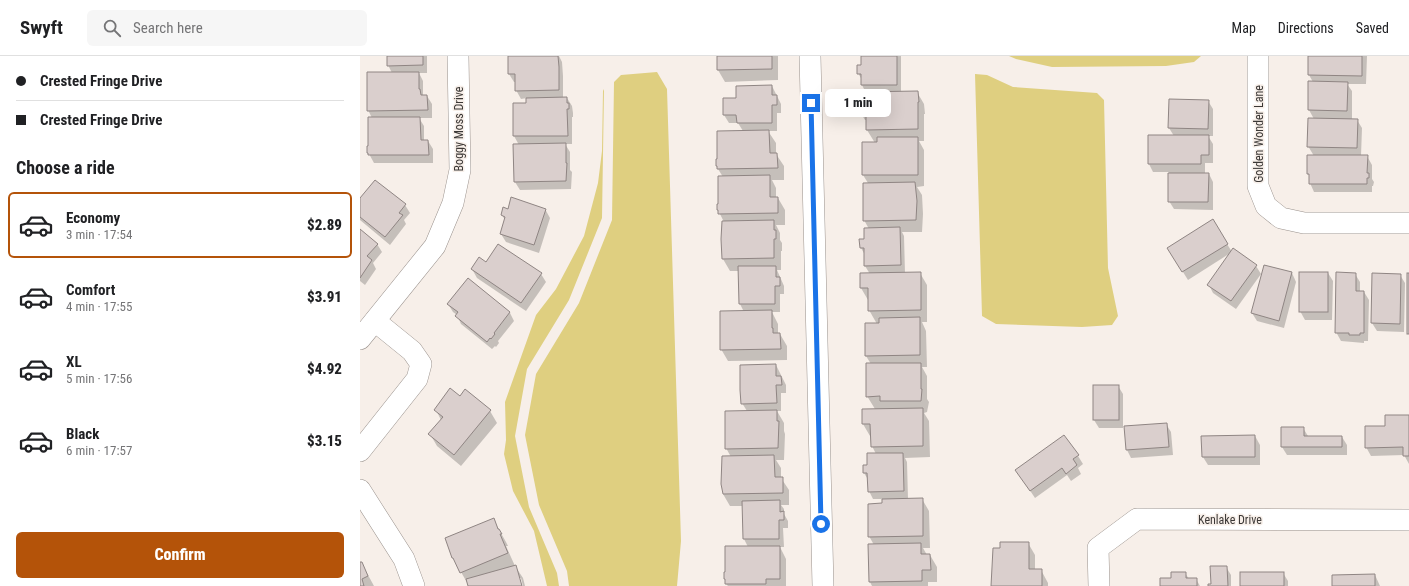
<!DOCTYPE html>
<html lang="en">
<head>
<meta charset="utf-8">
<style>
  :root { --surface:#fff; --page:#f6f6f6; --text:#202124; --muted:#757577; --line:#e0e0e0; --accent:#b45309 }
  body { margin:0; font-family:"Roboto Condensed",sans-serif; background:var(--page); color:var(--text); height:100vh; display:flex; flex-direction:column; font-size:15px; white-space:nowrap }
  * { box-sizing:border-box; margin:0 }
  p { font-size:13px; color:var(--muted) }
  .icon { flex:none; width:22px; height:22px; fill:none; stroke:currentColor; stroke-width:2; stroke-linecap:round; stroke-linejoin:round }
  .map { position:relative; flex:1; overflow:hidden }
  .side { display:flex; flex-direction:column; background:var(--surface); width:360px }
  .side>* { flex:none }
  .guide { display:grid; align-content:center; height:88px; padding:0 16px; background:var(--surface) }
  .end { position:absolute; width:18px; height:18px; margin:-9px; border:5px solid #1a73e8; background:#fff; box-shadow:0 0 0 2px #fff }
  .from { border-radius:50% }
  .bubble { position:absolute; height:28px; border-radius:6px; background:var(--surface); box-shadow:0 4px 16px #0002; font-size:13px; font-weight:800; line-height:28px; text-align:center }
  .guide b { display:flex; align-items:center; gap:14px; height:38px; font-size:15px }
  .guide b+b { border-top:1px solid var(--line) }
  .guide i { width:10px; height:10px; background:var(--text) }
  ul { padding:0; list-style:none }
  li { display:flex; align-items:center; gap:12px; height:66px; margin:0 8px 6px; padding:0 8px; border:2px solid transparent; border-radius:6px }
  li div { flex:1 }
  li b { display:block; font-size:15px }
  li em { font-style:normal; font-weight:800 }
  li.current { border-color:var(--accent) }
  li>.icon { width:36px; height:36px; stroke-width:1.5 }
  h2 { padding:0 16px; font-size:18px; line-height:48px }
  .action { display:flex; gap:8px; margin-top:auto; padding:8px 16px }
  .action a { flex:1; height:46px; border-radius:6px; background:var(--accent); color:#fff; font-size:16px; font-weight:800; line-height:46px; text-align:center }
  header { display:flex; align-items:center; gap:24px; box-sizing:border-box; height:56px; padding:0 20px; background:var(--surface); border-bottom:1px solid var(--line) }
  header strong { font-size:19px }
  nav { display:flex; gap:22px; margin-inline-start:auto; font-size:14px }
  .search { width:280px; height:36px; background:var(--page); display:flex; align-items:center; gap:10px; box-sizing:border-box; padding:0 14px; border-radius:6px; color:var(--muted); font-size:15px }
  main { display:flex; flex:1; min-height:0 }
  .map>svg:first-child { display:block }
  .water { fill:#dfcf80 }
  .shadow { fill:#0003 }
  .building { fill:#dacfcd; stroke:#8f8583 }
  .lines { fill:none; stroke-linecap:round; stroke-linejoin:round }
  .minor-casing { stroke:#9a928d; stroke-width:22 }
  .minor { stroke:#fff; stroke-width:21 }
  .route { stroke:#1a73e8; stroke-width:5 }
  .labels { text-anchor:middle; stroke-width:3; stroke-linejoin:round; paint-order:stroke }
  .street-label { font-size:12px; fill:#3b3836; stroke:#f7efe9 }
</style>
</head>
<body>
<header>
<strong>Swyft</strong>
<div class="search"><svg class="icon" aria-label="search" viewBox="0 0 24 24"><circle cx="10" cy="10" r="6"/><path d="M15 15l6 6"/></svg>Search here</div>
<nav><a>Map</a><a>Directions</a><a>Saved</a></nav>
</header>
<main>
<section class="side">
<div class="guide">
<b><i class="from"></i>Crested Fringe Drive</b>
<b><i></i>Crested Fringe Drive</b>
</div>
<h2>Choose a ride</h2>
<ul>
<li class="current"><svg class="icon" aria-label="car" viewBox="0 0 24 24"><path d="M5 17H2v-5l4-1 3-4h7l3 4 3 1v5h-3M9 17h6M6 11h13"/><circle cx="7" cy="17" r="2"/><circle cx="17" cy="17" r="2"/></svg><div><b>Economy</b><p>3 min · 17:54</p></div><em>$2.89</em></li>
<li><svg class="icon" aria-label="car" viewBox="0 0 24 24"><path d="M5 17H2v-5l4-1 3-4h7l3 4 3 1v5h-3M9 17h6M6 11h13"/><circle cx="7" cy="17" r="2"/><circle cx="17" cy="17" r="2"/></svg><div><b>Comfort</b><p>4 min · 17:55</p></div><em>$3.91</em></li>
<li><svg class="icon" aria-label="car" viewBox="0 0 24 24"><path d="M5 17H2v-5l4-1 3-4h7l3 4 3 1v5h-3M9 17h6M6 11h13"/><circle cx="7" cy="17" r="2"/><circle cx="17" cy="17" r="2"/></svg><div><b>XL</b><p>5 min · 17:56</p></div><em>$4.92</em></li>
<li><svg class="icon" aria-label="car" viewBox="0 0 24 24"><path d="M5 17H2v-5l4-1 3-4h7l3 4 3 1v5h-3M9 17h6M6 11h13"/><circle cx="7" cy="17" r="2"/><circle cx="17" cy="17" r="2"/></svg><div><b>Black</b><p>6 min · 17:57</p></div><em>$3.15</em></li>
</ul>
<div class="action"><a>Confirm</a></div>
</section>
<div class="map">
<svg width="1049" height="530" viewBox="0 0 1049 530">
  <rect width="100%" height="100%" fill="#f7efe9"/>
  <g class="water">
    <polygon points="649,0 841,0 834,6 806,10 692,11 656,3"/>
    <polygon points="297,16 307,33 321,485 317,530 209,530 207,515 179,449 165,379 176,318 219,247 252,164 254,26 261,19"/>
    <polygon points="615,18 627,19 653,31 737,37 744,44 748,212 758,260 752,269 722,271 636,268 622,260"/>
    <polygon points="244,33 242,162 209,244 167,313 155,380 169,451 197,517 199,530 187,530 174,475 153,435 144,398 146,384 145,346 176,259 196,233 224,180 238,127 242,95 243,35"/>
  </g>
  <g class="shadow">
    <polygon points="28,0 67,0 67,17 59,17 63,25 63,40 67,40 72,48 72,62 59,62 64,70 64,85 68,85 73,93 73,107 14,107 8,96 12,62 8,54 32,17 28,9"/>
    <polygon points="149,0 199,0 202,6 203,20 203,42 207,42 212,50 213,57 213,61 212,61 212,88 205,88 210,96 210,114 212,116 211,133 160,134 155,126 159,89 154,80 154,48 167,48 167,42 161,43 156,34 156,26 154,26 149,18"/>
    <polygon points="357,0 418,0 418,24 365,26 358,14"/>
    <polygon points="502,0 541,0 541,36 557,36 564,48 565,58 564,58 564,85 559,85 564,94 564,130 557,131 562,139 563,158 562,176 542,176 544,180 545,217 560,217 567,229 567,266 562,266 566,275 567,311 562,311 567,320 567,343 569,346 567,356 564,357 569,365 570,401 545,402 547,406 548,443 562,443 569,455 570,492 563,492 567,499 570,499 577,511 577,526 568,526 568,530 512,530 510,526 509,489 514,489 509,480 523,448 523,443 513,443 509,435 509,425 504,417 516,398 512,390 512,380 510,380 503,368 515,353 507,340 511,308 506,300 517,268 509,254 509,244 508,244 501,232 510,218 505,210 505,199 501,192 509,173 504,164 508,127 503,119 515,87 507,74 507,64 505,64 498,52 506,37 502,29 502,24 498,17 502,10"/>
    <polygon points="949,0 1007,0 1006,28 987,28 992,35 992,64 997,64 1002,72 1001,100 1007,100 1012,109 1012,123 1014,126 1013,130 1012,130 1012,136 954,136 950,127 950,120 948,118 954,100 948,90 954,63 949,54 949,26 953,26 949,19"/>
    <polygon points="412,30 421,48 421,57 417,57 417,75 408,75 416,87 416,98 424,110 424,124 412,124 416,132 416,142 418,142 425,154 425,169 416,169 420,177 420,184 422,187 422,195 421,195 421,214 417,214 424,230 424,238 420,238 420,256 412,256 418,268 418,278 420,278 427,290 427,304 368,305 361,293 384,256 380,248 379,215 370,215 363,203 364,166 358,154 363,121 358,113 383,75 378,67 369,67 364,59 377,43"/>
    <polygon points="848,45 853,53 853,80 848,80 853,88 853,107 845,107 845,118 849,118 853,126 853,154 814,153 809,145 809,116 793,116 789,108 814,80 809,72"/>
    <polygon points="0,144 45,149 50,157 44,164 46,168 30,189 0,164"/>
    <polygon points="185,153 190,162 179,197 146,186 141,178 145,164 142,159 148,154"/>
    <polygon points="0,174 17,188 22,196 13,207 16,213 5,229 0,225"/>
    <polygon points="867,188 872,196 828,224 813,200"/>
    <polygon points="126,207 181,218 186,226 166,255 117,222 112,213"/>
    <polygon points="896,210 901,218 876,253 853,237 849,229"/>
    <polygon points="932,217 936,226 924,272 897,265 892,257"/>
    <polygon points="968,217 973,225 972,264 945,264 940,255"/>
    <polygon points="995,218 1000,226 1000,236 1004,236 1009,244 1008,285 1004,285 1004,287 981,285 976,276"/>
    <polygon points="1013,218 1040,219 1045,227 1044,276 1017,275 1012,267"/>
    <polygon points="108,223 150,257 154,265 138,285 139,287 136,291 135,290 132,293 101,268 97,259 93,256 88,248"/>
    <polygon points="416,309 426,329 426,337 421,337 421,355 417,355 424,367 424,375 425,378 424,404 416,404 421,412 421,422 429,434 429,449 421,449 424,453 424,458 428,465 428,472 423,472 424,491 420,491 426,503 426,530 368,530 366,528 388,491 384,483 383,450 370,450 363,438 371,401 366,392 387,355 382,347"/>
    <polygon points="758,330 763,338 763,372 739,372 734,364"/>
    <polygon points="100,341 130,355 137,367 101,410 77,390 70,378 81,364 76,354"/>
    <polygon points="1049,360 1049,408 1044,399 1011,400 1006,391 1026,371"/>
    <polygon points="806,368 811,376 813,399 771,402 767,394 765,371"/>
    <polygon points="943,372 948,380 982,381 987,389 987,399 927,399 922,391"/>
    <polygon points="895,380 900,389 900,409 848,409 843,401 842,381"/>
    <polygon points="718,400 723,408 718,412 721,418 711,425 707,419 675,442 657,415"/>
    <polygon points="133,463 146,486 148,490 146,490 155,510 163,522 165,530 163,530 161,522 159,522 161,530 109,530 93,502"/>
    <polygon points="668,487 675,499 675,514 681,514 688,527 688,530 632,530 641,493"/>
    <polygon points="1,507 8,519 14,530 0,530 0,508"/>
    <polygon points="866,511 871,519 871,530 849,530 852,529"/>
    <polygon points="825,517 829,523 836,523 840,530 801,530"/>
    <polygon points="923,517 928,525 928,530 881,530"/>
    <polygon points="1015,519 1020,530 973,530"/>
  </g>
  <g class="building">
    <polygon points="27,0 63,0 63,9 27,10"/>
    <polygon points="148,0 198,0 199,11 199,34 155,35 155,18 148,18"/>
    <polygon points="357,0 412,0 412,13 357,14"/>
    <polygon points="501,0 537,0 537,29 501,29 501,18 497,18 497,9 501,9"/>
    <polygon points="948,0 1002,0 1002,20 948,19"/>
    <polygon points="7,16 59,16 59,33 60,33 61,39 67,39 68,54 7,55"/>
    <polygon points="948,25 988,26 987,55 948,54"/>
    <polygon points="412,29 412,39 417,39 417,49 412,49 412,67 377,67 376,59 363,59 363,42 376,42 376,30"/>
    <polygon points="558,35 559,46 558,46 558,73 506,74 506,57 504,57 504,52 497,52 497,36"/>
    <polygon points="207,41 207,47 209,47 209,53 207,53 208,80 153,80 153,47 166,47 166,42"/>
    <polygon points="809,43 849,44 848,73 808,72"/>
    <polygon points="8,61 60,61 61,84 68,84 69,99 8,99 8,97 7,97 7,90 8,90"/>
    <polygon points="948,62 998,63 997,92 947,91"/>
    <polygon points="409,74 410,97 417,97 418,112 357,113 357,110 356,110 356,103 357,103 357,75"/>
    <polygon points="788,79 849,79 849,99 841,99 841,108 788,108"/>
    <polygon points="517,81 558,81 558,119 502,119 502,86 517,86"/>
    <polygon points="206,87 206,107 207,107 206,125 154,126 153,88"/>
    <polygon points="947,99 1008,99 1007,117 1009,117 1009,122 1007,122 1007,128 949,128 949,118 947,118"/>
    <polygon points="808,117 849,117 848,146 808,146"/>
    <polygon points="410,119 410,141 418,141 418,157 358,158 358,154 357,154 357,148 358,148 358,120"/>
    <polygon points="15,124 46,148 39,157 43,159 25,181 0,161 0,142"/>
    <polygon points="555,126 557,145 556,164 503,165 503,127"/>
    <polygon points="151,141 186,153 174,189 140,178 145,161 141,159 143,151 148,153"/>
    <polygon points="853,163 868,188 822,216 807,192"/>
    <polygon points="414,164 414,174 416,174 416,183 414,183 414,202 362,203 361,183 362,165"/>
    <polygon points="540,171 541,209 504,210 504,192 500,192 499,183 504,183 504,172"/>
    <polygon points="0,173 18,188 7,200 12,204 0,222"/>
    <polygon points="138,188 182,217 161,247 111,213 119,201 126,206"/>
    <polygon points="873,192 897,209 871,245 847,229"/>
    <polygon points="904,209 932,216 919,265 891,257"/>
    <polygon points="378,210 416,210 416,221 420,221 420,230 415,230 415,248 379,248"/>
    <polygon points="561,216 561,254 508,255 508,232 500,232 500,217"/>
    <rect x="939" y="216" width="29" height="40"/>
    <polygon points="976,216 996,217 996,235 1004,235 1004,277 1000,277 1000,279 989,279 989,277 975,277"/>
    <polygon points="1012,217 1041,218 1040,268 1011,267"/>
    <rect x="1047" y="217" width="2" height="61"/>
    <polygon points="108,222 150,256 134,277 135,278 131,283 130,282 127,286 95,260 98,256 87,248"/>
    <polygon points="412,254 412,272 413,272 413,277 420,277 421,293 360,294 360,255"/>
    <polygon points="560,261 560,299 505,300 505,267 519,267 519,262"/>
    <polygon points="506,307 561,307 561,333 562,333 561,345 520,345 520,340 506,341"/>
    <polygon points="416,308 416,320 421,320 422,329 416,329 417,347 381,348 380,334 380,309"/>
    <rect x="733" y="329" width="26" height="35"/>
    <polygon points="90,332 100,340 105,333 131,354 94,399 68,378 83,361 74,354"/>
    <polygon points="563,352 563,390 511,391 510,368 502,368 502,353"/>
    <polygon points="417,354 417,365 419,365 418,392 365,393 365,355"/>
    <polygon points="1025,359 1049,359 1049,400 1043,400 1043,391 1005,392 1005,370 1025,370"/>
    <polygon points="807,367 809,391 766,394 764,370"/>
    <polygon points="921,371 944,371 944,380 982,380 982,391 921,391"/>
    <polygon points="704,379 719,399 713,403 717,409 706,418 702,412 670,435 655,414"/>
    <polygon points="895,379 895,401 842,401 841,380"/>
    <polygon points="507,397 543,397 544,435 508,436 507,417 503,417 503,409 507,409"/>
    <polygon points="414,399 415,421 423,421 423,437 363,438 361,428 362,400"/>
    <polygon points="563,442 563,480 508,481 508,448 522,447 522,443"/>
    <polygon points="420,444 420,456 424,455 424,464 419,464 419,483 383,483 382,445"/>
    <polygon points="134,462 138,473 139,473 142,478 140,478 148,497 100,517 93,502 92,502 85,482"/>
    <polygon points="640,486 669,486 669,513 682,513 682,530 631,530 633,492 640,492"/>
    <polygon points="561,487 561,498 570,498 571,514 562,514 562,525 509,526 508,488"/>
    <polygon points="365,490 420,490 420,523 406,523 406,528 365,528 365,523 364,523 364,516 365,516"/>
    <polygon points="0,506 2,506 8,520 2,523 4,530 0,530"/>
    <polygon points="156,509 162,530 108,530 106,523"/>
    <polygon points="850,510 867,510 868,530 848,530 848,528 851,528"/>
    <polygon points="811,516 826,516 826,522 837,522 837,530 800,530 800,522 811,522"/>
    <rect x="880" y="516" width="44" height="14"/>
    <polygon points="1015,518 1015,530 972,530 972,519"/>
  </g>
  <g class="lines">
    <g class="minor-casing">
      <g id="minor">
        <polyline points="450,0 463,530"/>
        <polyline points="898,0 898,130 906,150 921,162 944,167 1049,167"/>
        <polyline points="0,283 75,190 93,147 100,114 98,0"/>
        <polyline points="0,395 57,323 61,308 52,295 15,265"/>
        <polyline points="0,434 44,503 54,530"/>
        <polyline points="739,530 738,492 777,463 1049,464"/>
      </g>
    </g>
    <use href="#minor" class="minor"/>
  </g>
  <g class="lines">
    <polyline class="route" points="451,47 461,468"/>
  </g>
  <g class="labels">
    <g class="street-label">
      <text transform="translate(99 73) rotate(-90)" y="4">Boggy Moss Drive</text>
      <text transform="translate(899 78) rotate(-90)" y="4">Golden Wonder Lane</text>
      <text x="870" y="468">Kenlake Drive</text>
    </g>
  </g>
</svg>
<i class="end from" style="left:461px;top:468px"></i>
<i class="end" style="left:451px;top:47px"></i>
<div class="bubble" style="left:465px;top:33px;width:66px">1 min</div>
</div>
</main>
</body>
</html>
